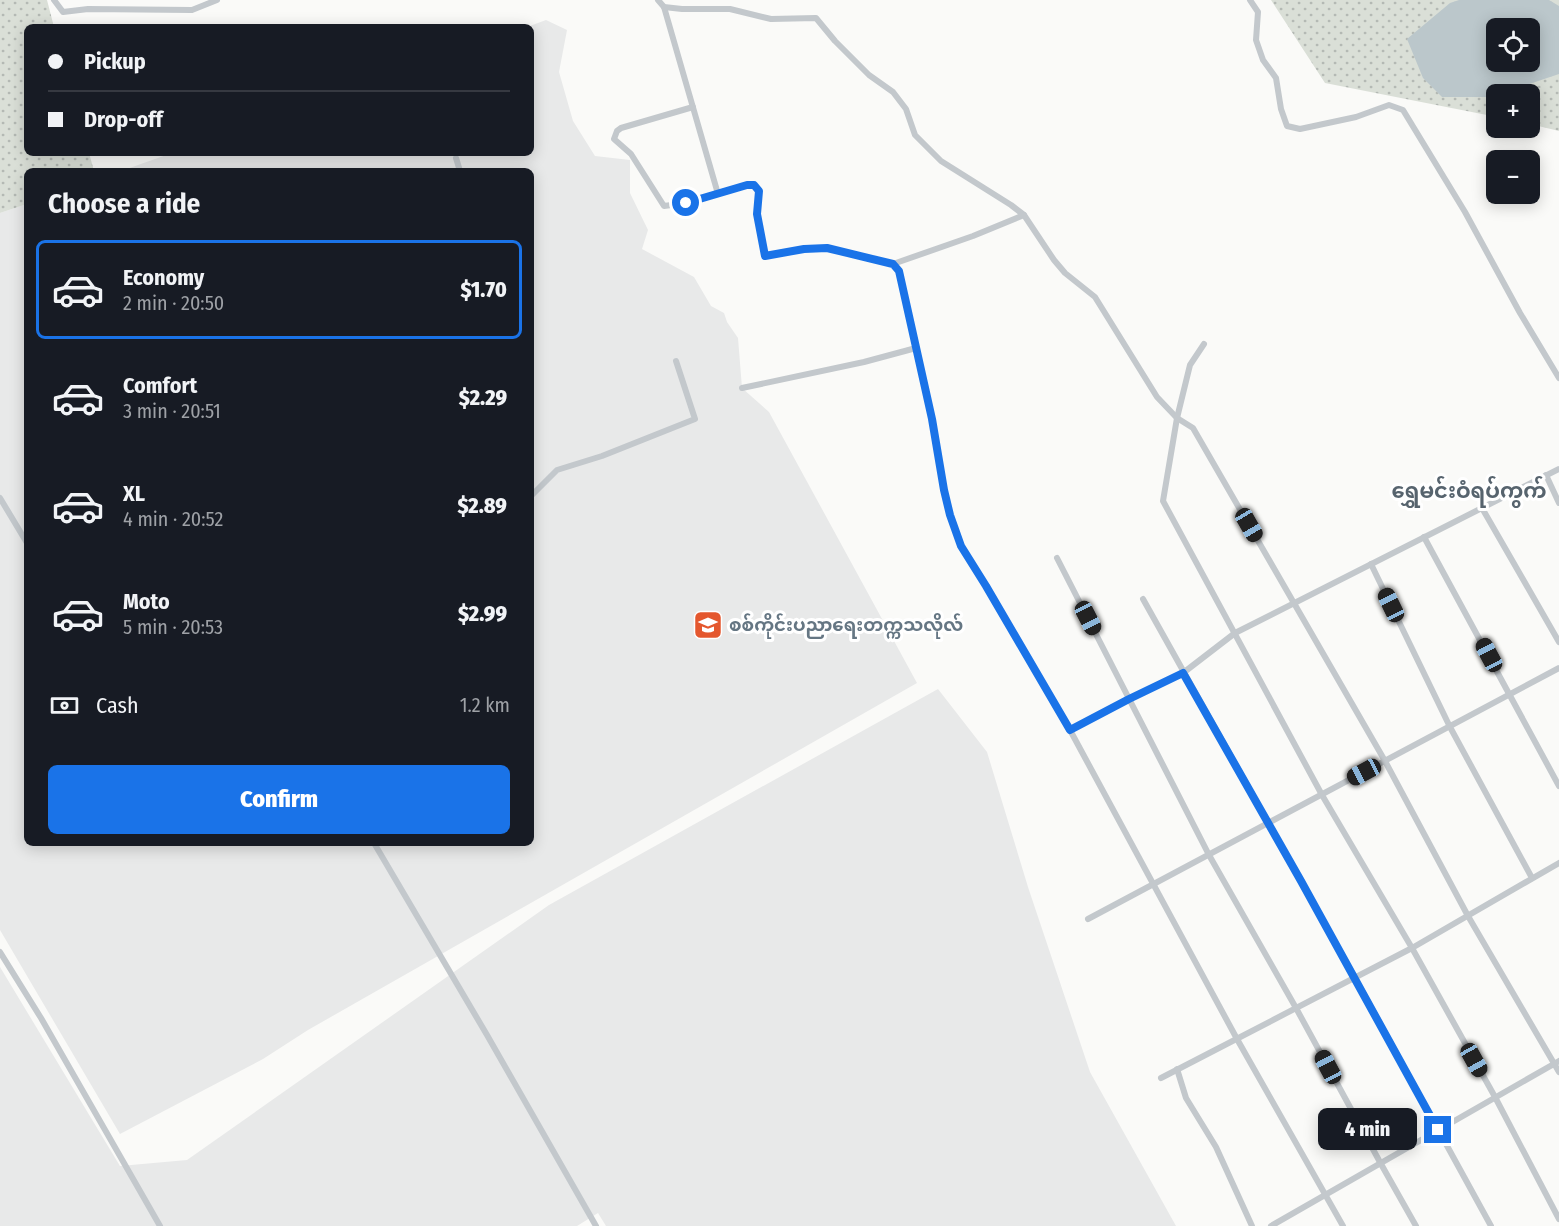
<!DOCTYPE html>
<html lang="en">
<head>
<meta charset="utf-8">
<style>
  :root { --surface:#171b24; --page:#20242c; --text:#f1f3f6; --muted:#9ea1a6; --line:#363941; --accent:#1a73e8 }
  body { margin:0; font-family:"Fira Sans Condensed","Noto Sans Myanmar",sans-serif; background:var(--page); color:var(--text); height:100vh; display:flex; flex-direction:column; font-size:22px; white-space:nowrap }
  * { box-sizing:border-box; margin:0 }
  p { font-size:20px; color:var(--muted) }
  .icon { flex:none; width:33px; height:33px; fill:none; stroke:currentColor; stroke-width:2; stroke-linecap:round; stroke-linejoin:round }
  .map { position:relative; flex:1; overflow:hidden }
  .side { position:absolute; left:24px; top:168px; width:510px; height:678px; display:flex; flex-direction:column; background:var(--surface); border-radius:9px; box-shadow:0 3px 15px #0003 }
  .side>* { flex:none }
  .banner { position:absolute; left:24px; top:24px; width:510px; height:132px; border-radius:9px; box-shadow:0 3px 15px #0003; display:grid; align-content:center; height:132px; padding:0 24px; background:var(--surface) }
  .tools { position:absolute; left:1486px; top:18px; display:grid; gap:12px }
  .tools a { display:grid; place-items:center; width:54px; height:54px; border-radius:9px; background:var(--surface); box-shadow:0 3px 15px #0003; font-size:30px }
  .end { position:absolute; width:27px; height:27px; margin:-14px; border:8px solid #1a73e8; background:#fff; box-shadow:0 0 0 3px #fff }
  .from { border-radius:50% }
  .bubble { position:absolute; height:42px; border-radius:9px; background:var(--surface); box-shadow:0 3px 15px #0003; font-size:20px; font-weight:800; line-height:42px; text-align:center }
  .car { position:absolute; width:18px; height:36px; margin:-18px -9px; border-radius:8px; box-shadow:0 0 4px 2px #0007; background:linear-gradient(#222 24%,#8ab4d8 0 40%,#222 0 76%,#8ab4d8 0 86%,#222 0) }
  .banner b { display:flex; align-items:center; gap:21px; height:57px; font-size:22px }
  .banner b+b { border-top:2px solid var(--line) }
  .banner i { width:15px; height:15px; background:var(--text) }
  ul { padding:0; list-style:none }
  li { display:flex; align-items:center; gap:18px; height:99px; margin:0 12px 9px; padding:0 12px; border:3px solid transparent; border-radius:9px }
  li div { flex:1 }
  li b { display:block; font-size:22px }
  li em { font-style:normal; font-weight:800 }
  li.selected { border-color:var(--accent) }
  li>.icon { width:54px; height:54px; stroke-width:1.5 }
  h2 { padding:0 24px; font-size:27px; line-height:72px }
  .pay { display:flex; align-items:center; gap:15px; height:66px; padding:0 24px; font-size:22px }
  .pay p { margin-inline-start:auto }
  .button { display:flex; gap:12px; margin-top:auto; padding:12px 24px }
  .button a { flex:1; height:69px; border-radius:9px; background:var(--accent); color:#fff; font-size:24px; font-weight:800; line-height:69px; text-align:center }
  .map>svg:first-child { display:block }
  .built { fill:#e8e9e9 }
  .park { fill:url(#park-dots); fill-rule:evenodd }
  .water { fill:#bbc7cb; fill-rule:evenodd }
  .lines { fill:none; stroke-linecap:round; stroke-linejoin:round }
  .street { stroke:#c3c8cc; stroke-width:6 }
  .route { stroke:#1a73e8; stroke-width:8 }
  .labels { text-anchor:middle; stroke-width:6; stroke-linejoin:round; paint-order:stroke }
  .poi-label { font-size:18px; font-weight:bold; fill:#657683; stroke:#fff; text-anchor:start }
  .quarter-label { font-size:21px; font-weight:bold; fill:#57646e; stroke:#fff }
</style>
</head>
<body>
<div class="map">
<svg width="1559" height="1226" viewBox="0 0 1559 1226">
  <defs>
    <pattern id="park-dots" width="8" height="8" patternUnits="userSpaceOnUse" patternTransform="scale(1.5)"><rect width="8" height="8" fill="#dadfd7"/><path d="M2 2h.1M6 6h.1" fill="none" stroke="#b4b9b4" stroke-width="1.8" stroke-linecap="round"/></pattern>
  </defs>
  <rect width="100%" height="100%" fill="#fafaf8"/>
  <g class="built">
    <polygon points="546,20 567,30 559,72 573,121 595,156 630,160 630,193 648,230 642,249 694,277 711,306 724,313 727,322 738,338 742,388 769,412 917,683 308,1030 263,1059 120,1134 0,930 0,213 27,204 27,843 531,843 531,171 121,171 172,153 531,153 531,27 527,27"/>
    <polygon points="938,689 987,752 1028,887 1090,1072 1176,1226 606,1226 598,1213 577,1226 0,1226 0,967 120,1166 187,1160 549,905"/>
  </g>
  <g class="park">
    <polygon points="0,0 47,0 54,27 27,27 27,153 89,153 94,171 27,171 27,204 0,213"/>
    <path d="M1271,0H1559V131L1530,124V94H1497V117L1325,83ZM1497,28H1530V62H1497Z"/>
  </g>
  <path class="water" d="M1459,0H1549L1559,6V74L1491,97H1442L1423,78L1407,39L1450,3ZM1497,28H1530V62H1497Z"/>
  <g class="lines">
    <g class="street">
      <polyline points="54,0 63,12 88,9 192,10 217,0"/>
      <polyline points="658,0 664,7 682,9 730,9 771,19 816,18 835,41 869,75 893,92 906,109 915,135 941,161 1011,205 1024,215 1054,260 1065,273 1095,297 1157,397 1177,418 1193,428 1385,761 1468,916 1559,1072"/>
      <polyline points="1250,0 1258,12 1256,40 1263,60 1276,78 1281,109 1287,126 1300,129 1356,117 1389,105 1403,110 1465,212 1520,313 1559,378"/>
      <polyline points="664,7 718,194"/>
      <polyline points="693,107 621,128 617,131 614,139 631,154 664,206 686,203 747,185 754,185 759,191 757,214 765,256 804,249 827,248 893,264 899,271 932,419 944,490 950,515 961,546 986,586 1070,730 1237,1039 1343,1226"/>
      <polyline points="456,158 460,171"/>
      <polyline points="893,264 973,236 1024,215"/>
      <polyline points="1204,344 1190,365 1177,418 1163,501 1322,795 1412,948 1495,1097 1559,1219"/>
      <polyline points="742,388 864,362 916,348"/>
      <polyline points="1546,475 1559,503"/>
      <polyline points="531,496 557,470 602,456 695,419 676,361"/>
      <polyline points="0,498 27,543"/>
      <polyline points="1482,508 1559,642"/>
      <polyline points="1424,537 1559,786"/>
      <polyline points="1057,558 1209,855 1296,1008 1381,1164 1416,1226"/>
      <polyline points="1371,564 1450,727 1532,878"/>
      <polyline points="1143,599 1355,978 1491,1226"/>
      <polyline points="1070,730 1129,699 1183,673 1235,633 1559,469"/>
      <polyline points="374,843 487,1035 596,1226"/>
      <polyline points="1088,919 1559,668"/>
      <polyline points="0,952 41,1018 160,1226"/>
      <polyline points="1177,1069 1186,1098 1216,1147 1252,1226"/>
      <polyline points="1161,1078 1412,948 1559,863"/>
      <polyline points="1271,1226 1559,1061"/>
    </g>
  </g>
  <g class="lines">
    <polyline class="route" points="686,203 747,185 754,185 759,191 757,214 765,256 804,249 827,248 893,264 899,271 932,419 944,490 950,515 961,546 986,586 1070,730 1129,699 1183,673 1301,881 1438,1130"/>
  </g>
  <defs>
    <g id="university-square" transform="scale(1.5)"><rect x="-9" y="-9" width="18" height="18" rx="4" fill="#e4572e" stroke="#fff"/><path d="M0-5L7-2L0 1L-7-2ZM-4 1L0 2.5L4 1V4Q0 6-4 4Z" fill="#fff"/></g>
  </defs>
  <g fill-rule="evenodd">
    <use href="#university-square" x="708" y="625"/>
  </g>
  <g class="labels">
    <g class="poi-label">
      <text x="729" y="631">စစ်ကိုင်းပညာရေးတက္ကသလိုလ်</text>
    </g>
    <g class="quarter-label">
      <text x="1469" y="498">ရွှေမင်းဝံရပ်ကွက်</text>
    </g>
  </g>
</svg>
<div class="tools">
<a><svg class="icon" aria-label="locate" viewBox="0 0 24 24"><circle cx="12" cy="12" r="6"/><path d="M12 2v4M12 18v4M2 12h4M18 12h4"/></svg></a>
<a>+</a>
<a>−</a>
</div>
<i class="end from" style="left:686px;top:203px"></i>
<i class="end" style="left:1438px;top:1130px"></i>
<div class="bubble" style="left:1318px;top:1108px;width:99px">4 min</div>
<i class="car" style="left:1249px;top:525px;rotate:150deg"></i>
<i class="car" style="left:1391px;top:605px;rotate:334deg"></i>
<i class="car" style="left:1088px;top:618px;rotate:153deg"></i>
<i class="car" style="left:1489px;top:655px;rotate:332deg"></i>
<i class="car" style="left:1364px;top:772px;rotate:242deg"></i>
<i class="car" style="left:1474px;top:1060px;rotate:151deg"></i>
<i class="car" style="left:1328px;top:1067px;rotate:332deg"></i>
<div class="banner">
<b><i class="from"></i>Pickup</b>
<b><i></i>Drop-off</b>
</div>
<section class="side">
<h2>Choose a ride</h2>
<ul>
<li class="selected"><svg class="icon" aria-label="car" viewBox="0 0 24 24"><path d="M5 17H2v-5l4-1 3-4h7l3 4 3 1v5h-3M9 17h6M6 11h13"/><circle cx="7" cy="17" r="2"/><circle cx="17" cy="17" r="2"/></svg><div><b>Economy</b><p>2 min · 20:50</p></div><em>$1.70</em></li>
<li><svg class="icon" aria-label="car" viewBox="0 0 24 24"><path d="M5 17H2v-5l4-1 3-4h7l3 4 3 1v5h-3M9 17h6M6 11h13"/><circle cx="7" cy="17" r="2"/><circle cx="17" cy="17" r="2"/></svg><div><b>Comfort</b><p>3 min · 20:51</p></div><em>$2.29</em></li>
<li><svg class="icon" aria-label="car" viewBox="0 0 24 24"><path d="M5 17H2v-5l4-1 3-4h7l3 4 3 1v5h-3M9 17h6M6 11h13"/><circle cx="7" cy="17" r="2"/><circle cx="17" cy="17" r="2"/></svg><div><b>XL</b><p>4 min · 20:52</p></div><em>$2.89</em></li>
<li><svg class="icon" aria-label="car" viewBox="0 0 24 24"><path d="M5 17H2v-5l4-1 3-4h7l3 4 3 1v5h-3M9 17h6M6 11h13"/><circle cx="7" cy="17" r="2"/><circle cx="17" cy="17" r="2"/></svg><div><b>Moto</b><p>5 min · 20:53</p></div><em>$2.99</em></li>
</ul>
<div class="pay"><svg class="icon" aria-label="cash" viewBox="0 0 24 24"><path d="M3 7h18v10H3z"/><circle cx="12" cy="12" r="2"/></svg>Cash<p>1.2 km</p></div>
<div class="button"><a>Confirm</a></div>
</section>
</div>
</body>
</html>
